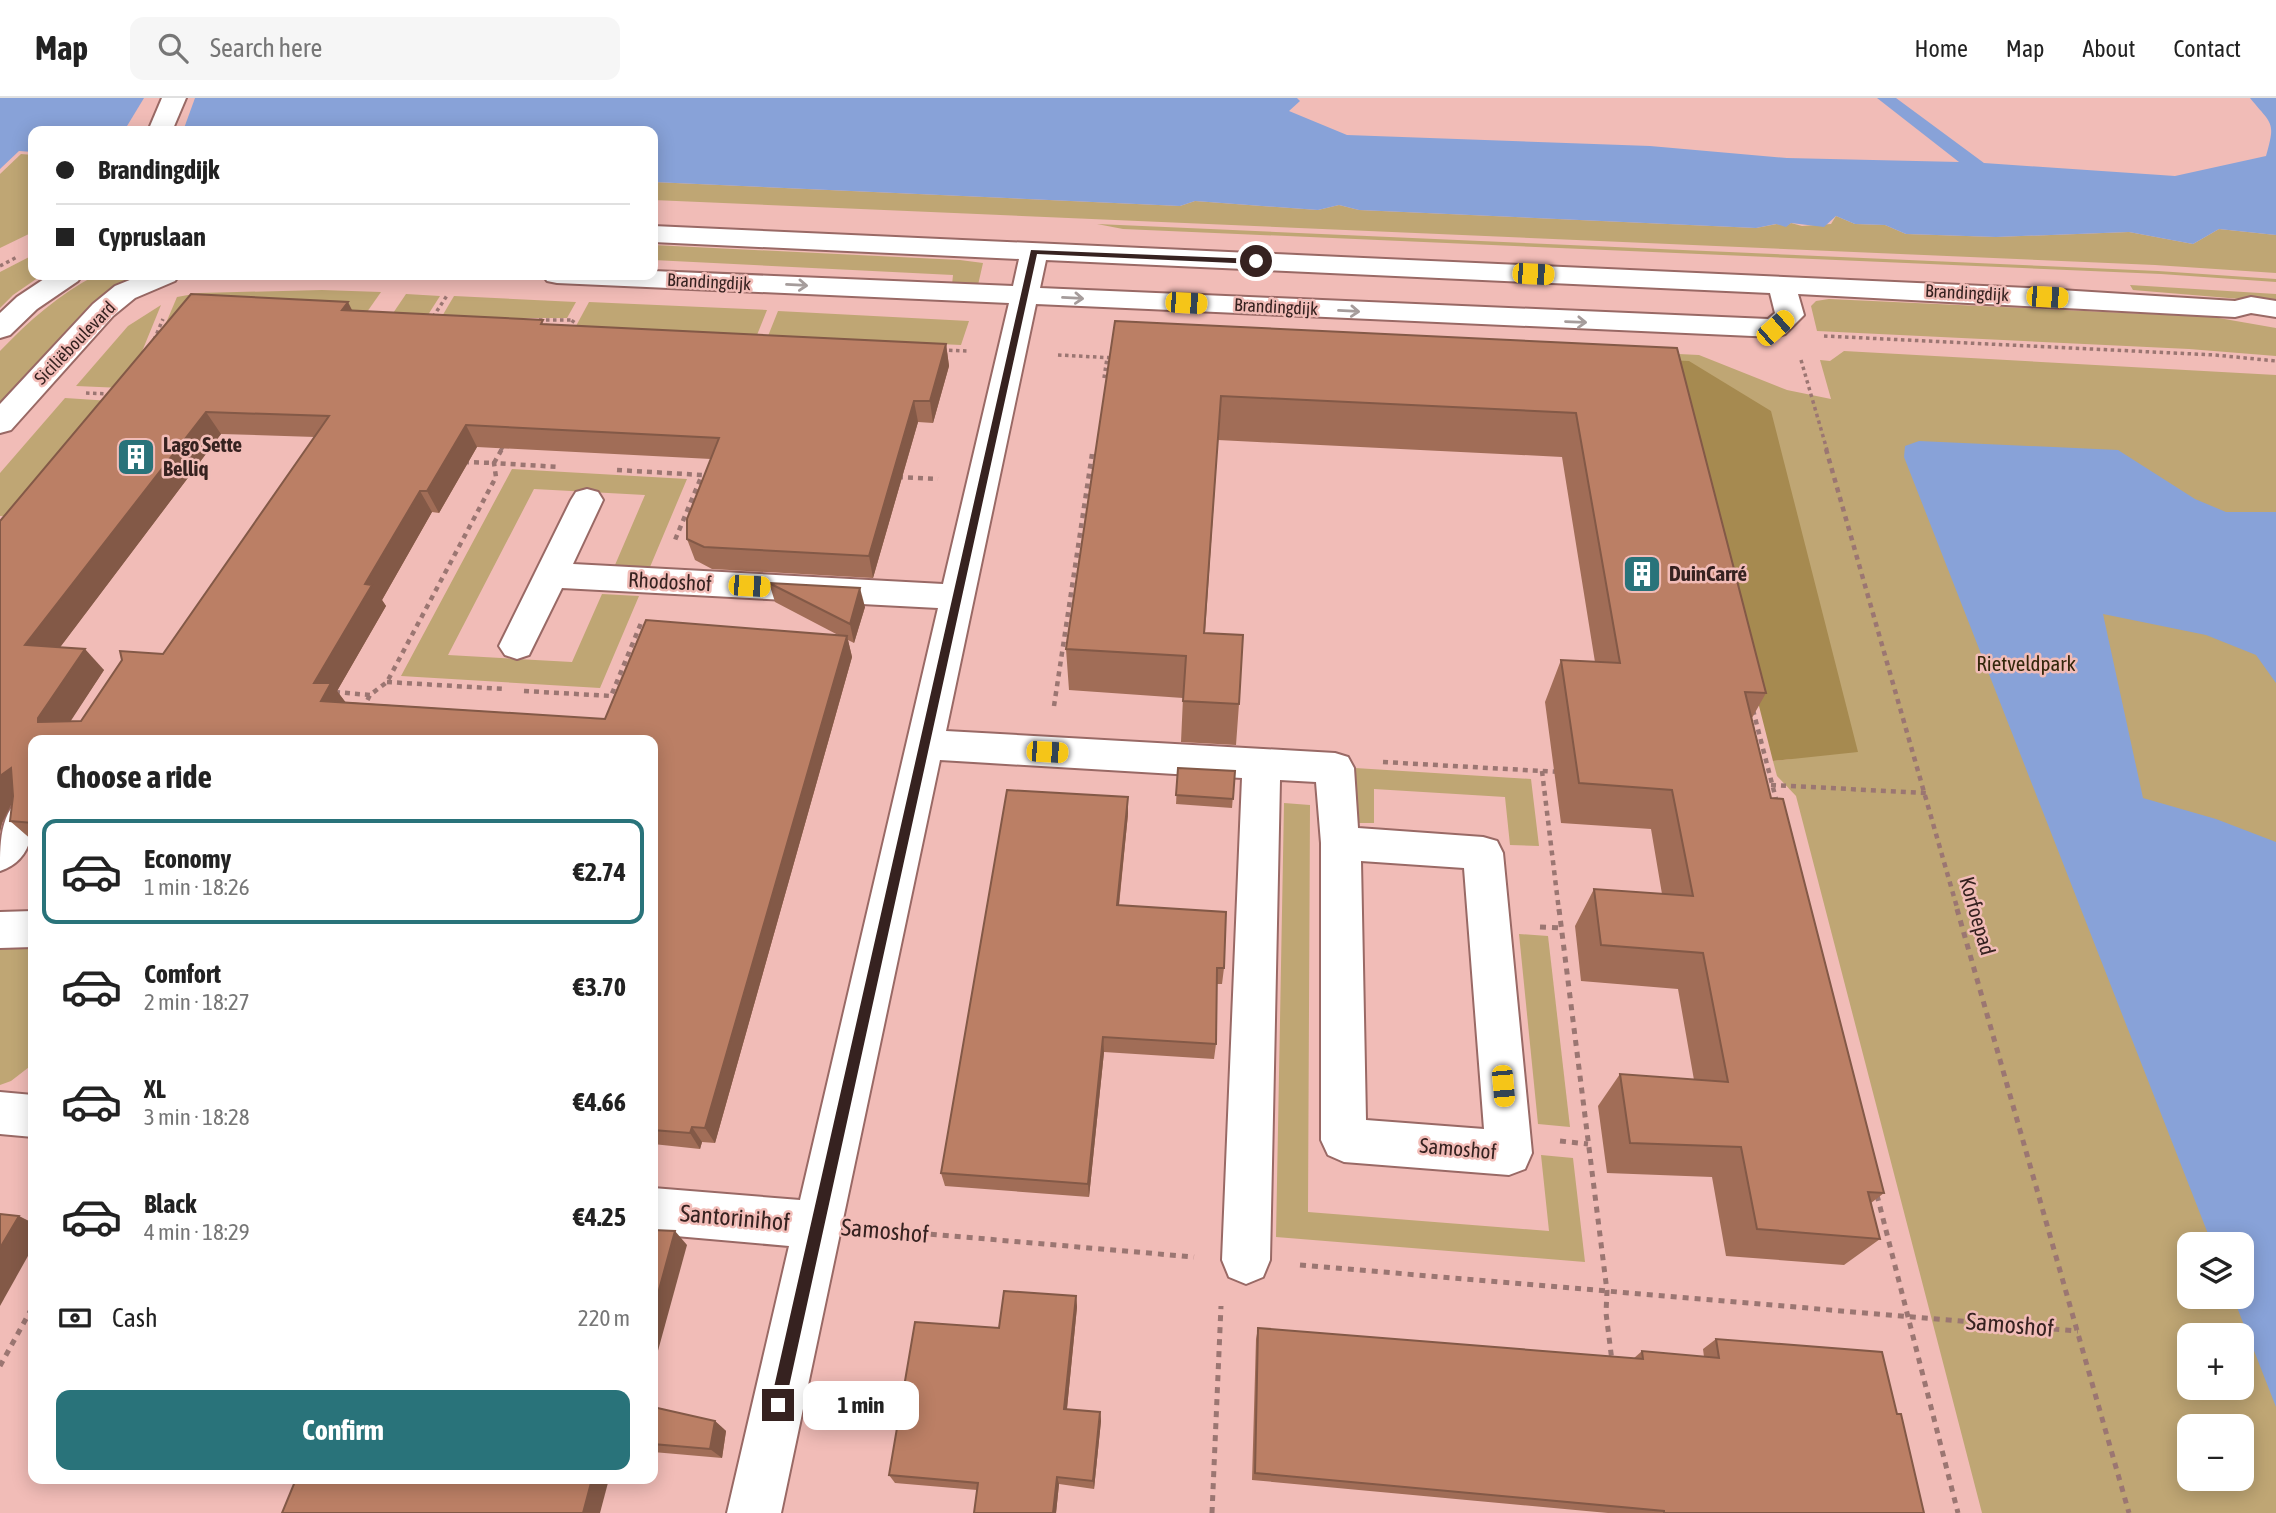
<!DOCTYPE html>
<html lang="en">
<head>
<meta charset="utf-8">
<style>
  :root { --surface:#fff; --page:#f6f6f6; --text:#222; --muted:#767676; --line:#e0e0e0; --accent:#29737a }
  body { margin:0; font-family:"Asap Condensed",sans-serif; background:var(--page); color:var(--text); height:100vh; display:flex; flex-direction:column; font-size:26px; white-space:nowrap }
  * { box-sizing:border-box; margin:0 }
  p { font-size:23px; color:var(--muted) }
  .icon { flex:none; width:38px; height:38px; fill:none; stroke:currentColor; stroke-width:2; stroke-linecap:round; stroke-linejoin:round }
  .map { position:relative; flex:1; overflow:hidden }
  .panel { position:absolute; left:28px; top:637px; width:630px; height:749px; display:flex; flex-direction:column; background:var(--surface); border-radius:14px; box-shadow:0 4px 18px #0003 }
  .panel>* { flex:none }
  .banner { position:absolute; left:28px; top:28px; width:630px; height:154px; border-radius:14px; box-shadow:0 4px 18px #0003; display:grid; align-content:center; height:154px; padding:0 28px; background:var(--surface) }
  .fabs { position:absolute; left:2177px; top:1134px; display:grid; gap:14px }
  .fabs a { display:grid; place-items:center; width:77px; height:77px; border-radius:14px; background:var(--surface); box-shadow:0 4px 18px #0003; font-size:35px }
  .end { position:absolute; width:32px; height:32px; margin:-16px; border:9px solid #362220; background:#fff; box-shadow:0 0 0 4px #fff }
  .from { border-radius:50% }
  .bubble { position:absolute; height:49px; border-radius:14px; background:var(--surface); box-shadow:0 4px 18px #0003; font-size:23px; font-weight:700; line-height:49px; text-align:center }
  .car { position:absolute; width:21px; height:42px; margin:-21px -10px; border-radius:9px; box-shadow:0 0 5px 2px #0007; background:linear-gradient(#f5c518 24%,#345 0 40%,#f5c518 0 76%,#345 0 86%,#f5c518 0) }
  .banner b { display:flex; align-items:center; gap:24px; height:66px; font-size:26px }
  .banner b+b { border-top:2px solid var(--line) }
  .banner i { width:18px; height:18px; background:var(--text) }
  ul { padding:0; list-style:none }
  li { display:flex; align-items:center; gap:21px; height:105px; margin:0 14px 10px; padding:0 14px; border:4px solid transparent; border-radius:14px }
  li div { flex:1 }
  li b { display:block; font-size:26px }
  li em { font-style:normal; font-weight:700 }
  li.active { border-color:var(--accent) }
  li>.icon { width:63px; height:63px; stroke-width:1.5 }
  h2 { padding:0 28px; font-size:32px; line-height:84px }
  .pay { display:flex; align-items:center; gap:18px; height:77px; padding:0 28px; font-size:26px }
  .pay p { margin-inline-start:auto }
  .action { display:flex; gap:14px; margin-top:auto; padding:14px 28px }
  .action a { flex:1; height:80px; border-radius:14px; background:var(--accent); color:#fff; font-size:28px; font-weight:700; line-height:80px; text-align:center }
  header { display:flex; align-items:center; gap:42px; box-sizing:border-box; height:98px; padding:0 35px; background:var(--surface); border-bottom:2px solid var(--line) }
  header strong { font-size:33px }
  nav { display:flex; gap:38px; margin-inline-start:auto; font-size:24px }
  .search { width:490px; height:63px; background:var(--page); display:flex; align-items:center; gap:18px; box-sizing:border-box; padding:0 24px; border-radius:14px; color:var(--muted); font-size:26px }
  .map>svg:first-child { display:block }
  .green { fill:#bfa674; fill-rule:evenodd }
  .forest { fill:#a68a50 }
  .water { fill:#88a2d8 }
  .pier { fill:#f1bcb7 }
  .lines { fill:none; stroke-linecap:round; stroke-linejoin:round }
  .minor-casing { stroke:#996965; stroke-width:4 }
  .path-far2 { stroke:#9b7672; stroke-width:3.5; stroke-dasharray:3.5 3.5; stroke-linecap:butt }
  .path-far1 { stroke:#9b7672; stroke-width:4.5; stroke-dasharray:5 5; stroke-linecap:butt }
  .path { stroke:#9b7672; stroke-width:5; stroke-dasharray:6 6; stroke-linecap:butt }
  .minor { fill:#fff; fill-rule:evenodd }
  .wall { fill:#a16d57; fill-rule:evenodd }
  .shaded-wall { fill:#835947 }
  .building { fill:#bb7f65; stroke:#835947; stroke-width:2; fill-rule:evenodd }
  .oneway { stroke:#a59c9b }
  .route { fill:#362220 }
  .labels { text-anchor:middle; stroke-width:5; stroke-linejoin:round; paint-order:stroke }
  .far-street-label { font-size:18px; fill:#362220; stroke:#f1bcb7 }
  .poi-label { font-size:21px; font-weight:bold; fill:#362220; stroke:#f1bcb7; text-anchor:start }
  .street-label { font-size:21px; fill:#362220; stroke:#f1bcb7 }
  .park-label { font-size:21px; fill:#33270b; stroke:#f1bcb7 }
  .near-street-label { font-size:24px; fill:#362220; stroke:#f1bcb7 }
</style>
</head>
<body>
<header>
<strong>Map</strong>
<div class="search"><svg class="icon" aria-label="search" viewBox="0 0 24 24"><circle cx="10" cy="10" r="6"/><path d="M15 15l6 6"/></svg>Search here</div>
<nav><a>Home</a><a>Map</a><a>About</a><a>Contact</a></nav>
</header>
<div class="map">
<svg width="2276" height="1415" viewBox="0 0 2276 1415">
  <rect width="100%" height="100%" fill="#f1bcb7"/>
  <g class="green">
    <polygon points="21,56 33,57 33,134 0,150 0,76"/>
    <polygon points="653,84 1180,108 1195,103 1318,112 1339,107 1359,112 1756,130 1777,126 1786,128 1791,125 1802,128 1831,126 1836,118 1855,126 1885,127 1906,136 1996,139 2129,134 2193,146 2219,131 2276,137 2276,175 2155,167 653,102"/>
    <polygon points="1097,126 2158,173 2276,181 2276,184 2161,176 1123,131"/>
    <polygon points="653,147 960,162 983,165 978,187 952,187 953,177 653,162"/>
    <polygon points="33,157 33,177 42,177 13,197 0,210 0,174"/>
    <path d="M96,177H139L112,192L0,309V253C30,222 58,197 96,177Z"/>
    <polygon points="2130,187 2276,196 2276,204 2133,192"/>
    <polygon points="322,192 381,194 360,224 144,277 177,199 199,195"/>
    <polygon points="406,196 440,198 419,231 383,230"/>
    <polygon points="454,198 576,204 567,220 441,220"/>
    <polygon points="1829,201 2213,219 2276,230 2276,258 2189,251 1817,233 1811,208 1816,203"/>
    <polygon points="589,204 767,212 757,237 576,228"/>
    <polygon points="161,207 132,278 122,290 76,288 128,228"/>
    <polygon points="778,213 969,223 961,247 768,238"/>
    <path d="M1575,251L1699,257L1787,292L1831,301L1820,262L1830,263L1844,253L2276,277V1415H1982L1796,698L1777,678L1773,663L1791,661L1613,260ZM2189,1146H2242V1199H2189ZM2189,1237H2242V1290H2189ZM2189,1328H2242V1381H2189Z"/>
    <polygon points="65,300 111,303 13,419 0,418 0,375"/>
    <polygon points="512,371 687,381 650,469 615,467 645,397 534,391 448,557 572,564 602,496 639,498 600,590 401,578"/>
    <polygon points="1355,670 1531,681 1539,748 1510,747 1505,699 1374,691 1374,725 1356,725"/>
    <polygon points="1284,705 1310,707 1308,1114 1549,1133 1541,1057 1573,1060 1585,1164 1276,1139"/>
    <polygon points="1519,836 1548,838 1570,1029 1538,1026"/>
    <polygon points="33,845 33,966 11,983 0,987 0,846"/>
  </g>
  <polygon class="forest" points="1612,260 1689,263 1771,313 1858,654 1773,663 1676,281"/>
  <g class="water">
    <path d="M0,0H1297L1300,3L1289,13L1347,37L1650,48L1787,60L1959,64L1877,0H1896L1984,65L2175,78L2266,58C2276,23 2272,27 2250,0H2276V137L2219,131L2193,146L2129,134L1996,139L1906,136L1885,127L1855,126L1836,118L1824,129L1791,125L1786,129L1776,126L1756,130L1359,112L1339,107L1318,112L1195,103L1180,108L653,84V33H33V54L19,53L0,71Z"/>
    <polygon points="1919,343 2118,352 2195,401 2226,414 2276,414 2276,585 2256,557 2206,537 2103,516 2143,700 2216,721 2276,744 2276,1309 2233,1199 2242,1199 2242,1146 2212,1146 1904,359 1905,348"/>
  </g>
  <polygon class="pier" points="144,0 195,0 183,33 124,33"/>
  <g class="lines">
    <g class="minor-casing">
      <g id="minor">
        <polygon points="162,0 186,0 172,33 148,33"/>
        <path d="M653,128L2028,190L2235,203L2251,199L2276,203V219L2251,215L2235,219L1798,196L1804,217L1785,236L1775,239L1036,206L946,633L1335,655L1348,659L1354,670L1358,730L1483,739L1497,743L1503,755L1532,1055L1525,1071L1509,1077L1344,1064L1328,1057L1321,1042V745L1316,684L1280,682L1270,1162L1263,1179L1246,1186L1229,1179L1222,1162L1242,680L940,662L781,1415H727L789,1148L653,1136V1090L800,1102L938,510L562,490L529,557L517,561L505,557L499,548L571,402L576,394L587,391L598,394L603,402L573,466L943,486L1009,205L557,185L547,183L543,177H653V173L1013,188L1019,161L653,144ZM1046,162L1770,195L1775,215L1768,221L1040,190ZM1361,763L1464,770L1484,1031L1366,1022Z"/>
        <polygon points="50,177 82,177 78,183 37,211 10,237 0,240 0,215 17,199"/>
        <polygon points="142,177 179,177 175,183 135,200 113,218 11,332 0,335 0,306 93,206 115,188"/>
        <path d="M33,693C34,726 36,761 0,773C0,741 0,706 33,693Z"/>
        <polygon points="33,813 33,849 0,850 0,814"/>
        <polygon points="0,994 33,997 33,1039 0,1036"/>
      </g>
    </g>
    <g class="path-far2">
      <polyline points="0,168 17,159"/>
      <polyline points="433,219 448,196"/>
      <polyline points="539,222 574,222 567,232"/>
      <polyline points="1824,238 2215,257 2276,263"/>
      <polyline points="154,242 163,221"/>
      <polyline points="942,252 968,253"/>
      <polyline points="1058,257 1115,260"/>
      <polyline points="1801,262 1827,352"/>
      <polyline points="1104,280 1107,260"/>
      <polyline points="86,295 113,296"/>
      <polyline points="501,352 504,347"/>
    </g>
    <g class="path-far1">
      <polyline points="1826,351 1958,813"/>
      <polyline points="464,364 494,365 502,351"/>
      <polyline points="617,372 702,377 675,442"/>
      <polyline points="898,379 938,381"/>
      <polyline points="387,584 505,591"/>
      <polyline points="524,593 611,598 641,525"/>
      <polyline points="335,594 370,597"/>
      <polyline points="1054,608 1092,356"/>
      <polyline points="363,611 370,597 387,584 496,379 494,365 559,369"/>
      <polyline points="1753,612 1777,705"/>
      <polyline points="1383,664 1560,674"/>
      <polyline points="1542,673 1559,813"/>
      <polyline points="1771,687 1926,695"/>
    </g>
    <g class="path">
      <polyline points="1559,811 1607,1193 1606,1215 1612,1263"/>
      <polyline points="1957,811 2129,1415"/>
      <polyline points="1540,829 1561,830"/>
      <polyline points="1560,1043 1588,1046"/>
      <polyline points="1877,1097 1958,1415"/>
      <polyline points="871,1131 1194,1159"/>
      <polyline points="1300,1167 2078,1233"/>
      <polyline points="0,1268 33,1208"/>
      <polyline points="1212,1415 1221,1208"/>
    </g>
    <use href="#minor" class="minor"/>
  </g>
  <g class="wall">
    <path d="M352,212L545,226L946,246L949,268L933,325L918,324L873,480L712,471L695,462L687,441L711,361L477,349L439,415L432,414L382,502L386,508L337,593L345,604L605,621L840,538L775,504L769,485L865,509L854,545L848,542L852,559L715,1045L702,1044L700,1051L653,1046V642H33V743L10,723L12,705L2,725L0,734V423ZM221,336L315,339L163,556L81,623H70L104,572L60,549Z"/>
    <polygon points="1115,223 1677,250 1766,595 1752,620 1771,700 1884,1095 1871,1105 1880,1141 1844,1167 1726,1158 1712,1079 1607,1075 1598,1008 1620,976 1694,982 1678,891 1581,883 1575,828 1594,791 1662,796 1651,731 1561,725 1545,604 1561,562 1595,564 1562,359 1218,342 1205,535 1239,606 1236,647 1181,644 1183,600 1069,592 1066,551"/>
    <polygon points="1178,670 1235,673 1232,710 1176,706"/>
    <polygon points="1128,716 1119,808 1224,870 1222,886 1217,886 1216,946 1214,961 1104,954 1089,1099 945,1088 941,1075"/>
    <polygon points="1076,1198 1077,1209 1067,1311 1100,1314 1101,1323 1094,1391 1059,1386 1056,1415 974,1415 977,1392 895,1385 889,1377 999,1230"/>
    <polygon points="1258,1230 1633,1261 1642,1253 1704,1259 1703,1251 1716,1241 1897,1316 1924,1415 1608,1415 1252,1382 1256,1241"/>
    <polygon points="653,1309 715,1323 726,1333 722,1360 653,1354"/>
  </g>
  <g class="shaded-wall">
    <polygon points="348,204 359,226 342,212"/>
    <polygon points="946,246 949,268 933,325 930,303"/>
    <polygon points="914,303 918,324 873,480 869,458"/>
    <polygon points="206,314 221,336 46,568 25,547"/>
    <polygon points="466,327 477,349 439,415 427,393"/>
    <polygon points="420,393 432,414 382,502 386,508 337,593 347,606 321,603 314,585 365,486"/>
    <polygon points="860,490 865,509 854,545 850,526"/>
    <polygon points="847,538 852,559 715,1045 705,1030"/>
    <polygon points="85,551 104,572 59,641 38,624 38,620"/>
    <polygon points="11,670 33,691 12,705 2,725 0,734 0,678"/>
    <polygon points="1128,699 1128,716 1117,824 1117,807"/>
    <polygon points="1103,939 1104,954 1089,1099 1088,1086"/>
    <polygon points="692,1029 702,1044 700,1051 690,1035"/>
    <polygon points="19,1118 33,1125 33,1149 0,1208 0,1150"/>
    <polygon points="675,1133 687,1147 653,1271 653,1214"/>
    <polygon points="1076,1198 1077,1209 1066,1320 1064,1311"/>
    <polygon points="1100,1314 1101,1323 1094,1391 1093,1383"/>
    <polygon points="715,1323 726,1333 722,1360 710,1351"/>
    <polygon points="1057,1379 1059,1386 1056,1415 1053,1415"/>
    <polygon points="592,1381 609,1381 600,1415 583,1415"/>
  </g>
  <g class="building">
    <path d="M191,196L348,204L342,212L543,222L541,226L946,246L930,303H914L869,458L704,449L687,441V421L719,340L466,327L427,393H420L365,486L372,487L314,585H331L321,603L605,621L646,522L847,538L705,1030L692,1029L690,1035L653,1032V642H33V725L10,723L13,698L11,670L0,678V423ZM206,314L329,318L163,556L120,553L122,562L81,623L38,624V620L85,551L25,547Z"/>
    <polygon points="1115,223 1677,250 1766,595 1745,594 1771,700 1783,701 1884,1095 1868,1094 1880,1141 1757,1131 1741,1049 1630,1045 1620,976 1728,984 1703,855 1601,847 1594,791 1693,798 1672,692 1579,685 1561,562 1620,565 1576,315 1221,298 1204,535 1243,537 1239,606 1183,603 1186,558 1066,551"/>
    <polygon points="769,485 860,490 850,526"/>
    <polygon points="1178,670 1235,673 1233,701 1176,697"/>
    <polygon points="1007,692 1128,699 1117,807 1226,814 1224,870 1217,870 1216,946 1103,939 1088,1086 941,1075"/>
    <polygon points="0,1116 19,1118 0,1150"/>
    <polygon points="653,1132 675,1133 653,1214"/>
    <polygon points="1004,1193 1076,1198 1064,1311 1100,1314 1093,1383 1057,1379 1053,1415 974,1415 978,1385 889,1377 915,1224 999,1230"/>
    <polygon points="1258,1230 1643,1261 1642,1253 1719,1260 1716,1241 1882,1254 1897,1316 1901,1316 1924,1415 1664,1415 1664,1413 1255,1375"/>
    <polygon points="653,1309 715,1323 710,1351 653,1346"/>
    <polygon points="296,1381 592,1381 583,1415 282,1415"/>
  </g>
  <defs><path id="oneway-shaft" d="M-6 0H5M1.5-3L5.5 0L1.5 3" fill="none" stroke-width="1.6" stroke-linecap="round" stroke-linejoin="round" transform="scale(1.75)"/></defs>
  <g class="oneway">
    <use href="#oneway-shaft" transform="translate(797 187) rotate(3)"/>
    <use href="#oneway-shaft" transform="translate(1073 200) rotate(3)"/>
    <use href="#oneway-shaft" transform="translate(1349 213) rotate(3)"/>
    <use href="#oneway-shaft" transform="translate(1576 224) rotate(2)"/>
  </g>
  <polygon class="route" points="1031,152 1256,161 1260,163 1256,166 1037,156 785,1307 783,1312 778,1314 772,1312 770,1307"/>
  <defs>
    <g id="building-square" transform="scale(2.0125)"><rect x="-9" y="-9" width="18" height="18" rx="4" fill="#29737a" stroke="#f1bcb7"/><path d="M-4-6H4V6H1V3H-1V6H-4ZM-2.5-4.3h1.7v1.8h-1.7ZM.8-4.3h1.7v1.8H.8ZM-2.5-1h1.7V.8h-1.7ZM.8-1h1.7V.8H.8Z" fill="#fff"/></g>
  </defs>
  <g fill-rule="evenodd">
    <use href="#building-square" x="136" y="359"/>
    <use href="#building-square" x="1642" y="476"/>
  </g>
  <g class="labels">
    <g class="far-street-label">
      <text transform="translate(709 184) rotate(3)" y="6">Brandingdijk</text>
      <text transform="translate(1967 195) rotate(3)" y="6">Brandingdijk</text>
      <text transform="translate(1276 209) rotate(3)" y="6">Brandingdijk</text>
      <text transform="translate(75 245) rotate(-46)" y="6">Siciliëboulevard</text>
    </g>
    <g class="poi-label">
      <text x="163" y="354">Lago Sette<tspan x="163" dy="24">Belliq</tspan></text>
      <text x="1669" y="483">DuinCarré</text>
    </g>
    <g class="street-label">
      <text transform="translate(670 484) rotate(3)" y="7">Rhodoshof</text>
      <text transform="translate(1977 818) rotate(74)" y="7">Korfoepad</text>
      <text transform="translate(1458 1051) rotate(5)" y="7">Samoshof</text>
    </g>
    <g class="park-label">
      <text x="2026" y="573">Rietveldpark</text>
    </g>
    <g class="near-street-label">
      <text transform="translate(735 1120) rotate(5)" y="8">Santorinihof</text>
      <text transform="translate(885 1133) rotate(5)" y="8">Samoshof</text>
      <text transform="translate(2010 1227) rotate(5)" y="8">Samoshof</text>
    </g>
  </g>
</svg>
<div class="fabs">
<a><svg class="icon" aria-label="layers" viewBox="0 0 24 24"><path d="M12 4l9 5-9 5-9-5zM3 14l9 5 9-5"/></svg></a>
<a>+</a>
<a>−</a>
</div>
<i class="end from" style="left:1256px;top:163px"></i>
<i class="end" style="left:778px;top:1307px"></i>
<div class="bubble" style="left:803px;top:1283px;width:116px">1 min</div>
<i class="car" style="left:1533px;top:176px;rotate:93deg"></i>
<i class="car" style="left:2047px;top:199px;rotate:93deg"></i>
<i class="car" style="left:1186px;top:205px;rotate:93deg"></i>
<i class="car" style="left:1775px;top:230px;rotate:49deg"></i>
<i class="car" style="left:749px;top:488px;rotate:93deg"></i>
<i class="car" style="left:1047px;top:654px;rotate:93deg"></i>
<i class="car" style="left:1503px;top:988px;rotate:175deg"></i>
<div class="banner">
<b><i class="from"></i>Brandingdijk</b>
<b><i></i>Cypruslaan</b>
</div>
<section class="panel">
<h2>Choose a ride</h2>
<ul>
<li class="active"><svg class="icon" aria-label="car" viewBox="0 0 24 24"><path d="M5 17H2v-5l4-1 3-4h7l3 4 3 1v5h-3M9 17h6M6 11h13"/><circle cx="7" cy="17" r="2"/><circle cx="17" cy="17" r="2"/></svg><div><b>Economy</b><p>1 min · 18:26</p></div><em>€2.74</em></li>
<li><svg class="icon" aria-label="car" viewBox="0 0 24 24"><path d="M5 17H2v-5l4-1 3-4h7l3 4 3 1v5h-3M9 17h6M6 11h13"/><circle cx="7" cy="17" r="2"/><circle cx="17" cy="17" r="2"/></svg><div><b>Comfort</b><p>2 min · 18:27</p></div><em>€3.70</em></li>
<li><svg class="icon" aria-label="car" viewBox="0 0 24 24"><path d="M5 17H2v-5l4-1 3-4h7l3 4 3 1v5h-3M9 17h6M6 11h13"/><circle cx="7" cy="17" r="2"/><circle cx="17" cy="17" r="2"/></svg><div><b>XL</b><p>3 min · 18:28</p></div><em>€4.66</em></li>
<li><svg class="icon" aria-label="car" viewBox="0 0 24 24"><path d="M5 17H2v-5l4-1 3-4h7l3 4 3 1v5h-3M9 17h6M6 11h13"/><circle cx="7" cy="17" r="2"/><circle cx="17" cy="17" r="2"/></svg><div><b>Black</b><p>4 min · 18:29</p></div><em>€4.25</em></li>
</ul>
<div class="pay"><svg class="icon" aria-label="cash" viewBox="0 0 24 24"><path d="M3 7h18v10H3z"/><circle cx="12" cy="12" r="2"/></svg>Cash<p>220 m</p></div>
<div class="action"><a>Confirm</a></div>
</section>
</div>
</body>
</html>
